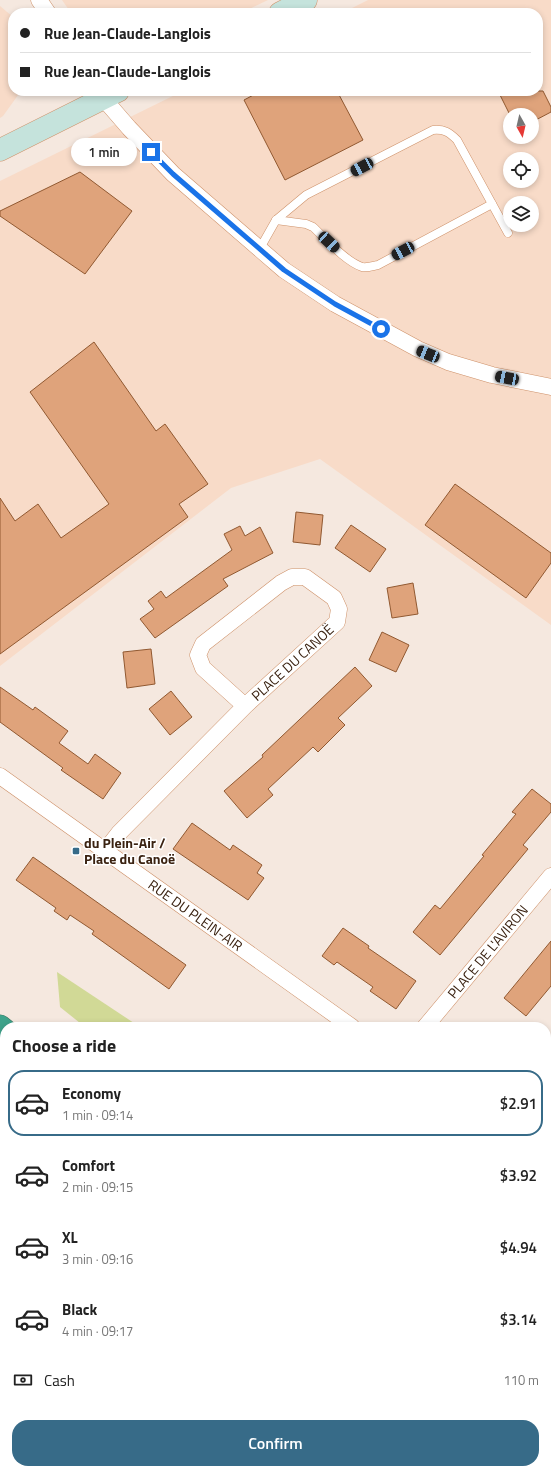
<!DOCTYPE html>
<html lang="en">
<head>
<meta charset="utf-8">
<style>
  :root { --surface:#fff; --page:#f6f6f6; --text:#222; --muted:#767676; --line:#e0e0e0; --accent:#376b88 }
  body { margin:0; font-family:"Titillium Web",sans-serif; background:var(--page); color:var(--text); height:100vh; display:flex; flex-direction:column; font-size:15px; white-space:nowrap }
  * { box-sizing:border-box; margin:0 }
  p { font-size:13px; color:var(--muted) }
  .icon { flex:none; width:22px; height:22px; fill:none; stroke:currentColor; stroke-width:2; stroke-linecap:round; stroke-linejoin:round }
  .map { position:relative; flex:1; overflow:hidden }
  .details { position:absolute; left:0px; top:1022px; width:551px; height:452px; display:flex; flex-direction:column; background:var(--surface); border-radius:16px 16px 0 0; box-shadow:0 2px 6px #0003 }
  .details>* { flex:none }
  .top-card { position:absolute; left:8px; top:8px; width:535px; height:88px; border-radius:16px; box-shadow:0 2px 6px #0003; display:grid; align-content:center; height:88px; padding:0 12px; background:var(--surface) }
  .needle { width:26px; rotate:172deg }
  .controls { position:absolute; left:503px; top:108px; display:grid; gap:8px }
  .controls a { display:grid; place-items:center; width:36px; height:36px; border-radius:50%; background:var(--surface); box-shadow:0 2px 6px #0003; font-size:20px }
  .end { position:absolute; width:18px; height:18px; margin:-9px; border:5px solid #1a73e8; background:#fff; box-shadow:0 0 0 2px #fff }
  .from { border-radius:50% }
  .bubble { position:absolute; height:28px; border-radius:14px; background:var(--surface); box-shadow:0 2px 6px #0003; font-size:13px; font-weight:600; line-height:28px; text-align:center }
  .car { position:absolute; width:12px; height:24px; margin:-12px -6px; border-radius:5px; box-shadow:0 0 3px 1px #0007; background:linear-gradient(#222 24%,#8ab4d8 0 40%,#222 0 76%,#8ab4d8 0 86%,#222 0) }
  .top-card b { display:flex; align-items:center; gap:14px; height:38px; font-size:15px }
  .top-card b+b { border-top:1px solid var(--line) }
  .top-card i { width:10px; height:10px; background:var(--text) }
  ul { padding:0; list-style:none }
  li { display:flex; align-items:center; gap:12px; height:66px; margin:0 8px 6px; padding:0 4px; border:2px solid transparent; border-radius:16px }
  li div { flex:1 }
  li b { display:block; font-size:15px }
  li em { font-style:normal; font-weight:600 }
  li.active { border-color:var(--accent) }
  li>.icon { width:36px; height:36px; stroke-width:1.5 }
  h2 { padding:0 12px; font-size:18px; line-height:48px }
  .pay { display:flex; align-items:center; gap:10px; height:44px; padding:0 12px; font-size:15px }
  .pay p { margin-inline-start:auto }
  .action { display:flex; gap:8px; margin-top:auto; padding:8px 12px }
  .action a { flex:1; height:46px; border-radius:16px; background:var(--accent); color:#fff; font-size:16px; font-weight:600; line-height:46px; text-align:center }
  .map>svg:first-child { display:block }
  .built { fill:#f8dbc8; fill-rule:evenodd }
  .green { fill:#d1d996 }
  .building { fill:#dfa37b; stroke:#915931 }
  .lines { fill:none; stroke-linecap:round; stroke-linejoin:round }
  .lane-casing { stroke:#ce9169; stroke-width:9 }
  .street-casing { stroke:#ce9169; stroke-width:17 }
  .secondary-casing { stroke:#ce9169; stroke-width:23 }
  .highway-casing { stroke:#3d7660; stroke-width:23 }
  .lane { stroke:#fff; stroke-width:8 }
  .street { stroke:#fff; stroke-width:16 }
  .secondary { stroke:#c5e3dc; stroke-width:22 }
  .highway { stroke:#3fa38b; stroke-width:22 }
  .route { stroke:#1a73e8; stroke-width:5 }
  .poi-dot { fill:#376b88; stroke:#fff; stroke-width:1.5 }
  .labels { text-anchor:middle; stroke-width:3; stroke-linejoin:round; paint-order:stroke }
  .street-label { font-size:14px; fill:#3a2211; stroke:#fff }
  .poi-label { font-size:14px; font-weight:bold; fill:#3a2211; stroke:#fff; text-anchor:start }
</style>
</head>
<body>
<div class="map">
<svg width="551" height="1474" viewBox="0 0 551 1474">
  <rect width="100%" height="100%" fill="#f5e8df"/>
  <g class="built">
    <polygon points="62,0 268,0 241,13 71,13"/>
    <path d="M368,0H551V625L320,459L231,488L0,666V181L183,91H538V13H342ZM510,115H532V137H510ZM510,159H532V181H510ZM510,203H532V225H510Z"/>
    <polygon points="0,6 13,17 13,91 21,91 3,116 0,118"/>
  </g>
  <g class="green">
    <polygon points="57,972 140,1027 85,1027 60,1007"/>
    <polygon points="551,1087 551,1127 546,1123 546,1093"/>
    <polygon points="546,1191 551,1195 551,1287 546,1287"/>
    <polygon points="546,1305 551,1308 551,1353 546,1350"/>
  </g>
  <g class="building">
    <polygon points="261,91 337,91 363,140 285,180 244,100"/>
    <polygon points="498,91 543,91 551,107 551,112 532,122 532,115 510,115"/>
    <polygon points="80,172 132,211 85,274 0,216 0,211"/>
    <polygon points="94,342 156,431 165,424 208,484 179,504 188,517 0,654 0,498 15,521 38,504 61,538 109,504 30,392"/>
    <polygon points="455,484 551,553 551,563 526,598 425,525"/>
    <polygon points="296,512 323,515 320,545 293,542"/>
    <polygon points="351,525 386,549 370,572 335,548"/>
    <polygon points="240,526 245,536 260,527 273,553 223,579 228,586 155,638 140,619 154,609 148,601 161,591 166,598 232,550 224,534"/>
    <polygon points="413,583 418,614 392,618 387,588"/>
    <polygon points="382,632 409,645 396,672 369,660"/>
    <polygon points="151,649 155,684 127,688 123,652"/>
    <polygon points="355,667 372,686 338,718 345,725 318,752 313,747 268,789 273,795 247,818 224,791 263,757 262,755"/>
    <polygon points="0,687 33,710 35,707 68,731 59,743 88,764 95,754 121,773 103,799 61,770 63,768 0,722"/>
    <polygon points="171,691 192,717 170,735 149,709"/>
    <polygon points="532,789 551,804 551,812 523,845 528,849 440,955 413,932 435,905 440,909 484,856 482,855 516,814 512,812"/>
    <polygon points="192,823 230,850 233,845 262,865 257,873 264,878 248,900 173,849"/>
    <polygon points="33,857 186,965 169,989 92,934 94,931 70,915 67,920 54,911 56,908 16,880"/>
    <polygon points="343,928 369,946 368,948 416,981 396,1009 370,991 373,987 337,962 334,965 322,956"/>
    <polygon points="551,941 551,986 526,1016 504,998"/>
  </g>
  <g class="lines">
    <g class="lane-casing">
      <g id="lane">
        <path d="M276,220L306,224L313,227C326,239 345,261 362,267C367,268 373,266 378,265L492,204"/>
        <path d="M259,250L276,220L306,195L433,130C444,129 449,132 457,140L508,233"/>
      </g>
    </g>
    <g class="street-casing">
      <g id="street">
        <polyline points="39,0 48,13"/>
        <polyline points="97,91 129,128 173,174 284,270 335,304 418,349 448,362 492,375 551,387"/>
        <path id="s1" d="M0,776L352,1027"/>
        <path id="s2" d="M105,851L119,833L245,706L337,622L339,609L334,598L305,577H292L281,583L203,644L198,655L203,668L245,706"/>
        <path id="s3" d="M425,1027L551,876"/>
        <polyline points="546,1167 551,1170"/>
      </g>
    </g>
    <g class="secondary-casing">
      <g id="secondary">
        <polyline points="280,13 306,0"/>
        <polyline points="0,150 118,91"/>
      </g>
    </g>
    <g class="highway-casing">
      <g id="highway">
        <polyline points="0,1026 5,1030"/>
        <polyline points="0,1164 5,1168"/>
        <polyline points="546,1430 551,1434"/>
        <polyline points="417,1469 424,1474"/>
      </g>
    </g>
    <use href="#lane" class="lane"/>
    <use href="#street" class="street"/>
    <use href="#secondary" class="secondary"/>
    <use href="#highway" class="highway"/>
  </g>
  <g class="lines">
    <polyline class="route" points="151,152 173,174 284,270 335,304 381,329"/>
  </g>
  <rect class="poi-dot" x="72" y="847" width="8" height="8" rx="2"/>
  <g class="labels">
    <g class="street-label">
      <text dy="5" stroke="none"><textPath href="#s2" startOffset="266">PLACE DU CANOË</textPath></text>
      <text dy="5" stroke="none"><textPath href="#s1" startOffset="240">RUE DU PLEIN-AIR</textPath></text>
      <text dy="5" stroke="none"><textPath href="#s3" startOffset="98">PLACE DE L'AVIRON</textPath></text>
    </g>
    <g class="poi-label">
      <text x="84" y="848">du Plein-Air /<tspan x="84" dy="16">Place du Canoë</tspan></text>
    </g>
  </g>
</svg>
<div class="controls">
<a><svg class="needle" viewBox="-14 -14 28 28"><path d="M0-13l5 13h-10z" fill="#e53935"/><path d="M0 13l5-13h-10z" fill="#767676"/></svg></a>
<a><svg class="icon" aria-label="locate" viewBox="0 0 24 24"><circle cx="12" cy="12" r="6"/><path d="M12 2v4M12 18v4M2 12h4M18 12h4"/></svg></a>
<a><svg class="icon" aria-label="layers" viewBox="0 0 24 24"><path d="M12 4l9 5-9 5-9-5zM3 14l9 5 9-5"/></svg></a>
</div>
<i class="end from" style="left:381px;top:329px"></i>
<i class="end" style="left:151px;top:152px"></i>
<div class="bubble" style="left:71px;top:138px;width:66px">1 min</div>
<i class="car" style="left:362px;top:167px;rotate:242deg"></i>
<i class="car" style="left:329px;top:242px;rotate:133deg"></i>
<i class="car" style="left:403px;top:251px;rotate:242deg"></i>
<i class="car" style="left:428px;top:354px;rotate:292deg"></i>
<i class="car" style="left:507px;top:378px;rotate:281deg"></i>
<div class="top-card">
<b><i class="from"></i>Rue Jean-Claude-Langlois</b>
<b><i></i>Rue Jean-Claude-Langlois</b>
</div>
<section class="details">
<h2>Choose a ride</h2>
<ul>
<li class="active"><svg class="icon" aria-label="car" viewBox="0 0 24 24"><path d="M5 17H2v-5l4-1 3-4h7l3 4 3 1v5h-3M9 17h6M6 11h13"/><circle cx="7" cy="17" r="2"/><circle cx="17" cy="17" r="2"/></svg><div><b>Economy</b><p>1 min · 09:14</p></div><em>$2.91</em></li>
<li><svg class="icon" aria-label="car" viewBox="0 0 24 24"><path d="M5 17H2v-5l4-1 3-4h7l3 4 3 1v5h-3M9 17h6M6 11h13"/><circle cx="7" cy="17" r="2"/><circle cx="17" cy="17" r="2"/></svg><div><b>Comfort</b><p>2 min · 09:15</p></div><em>$3.92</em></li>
<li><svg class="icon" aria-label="car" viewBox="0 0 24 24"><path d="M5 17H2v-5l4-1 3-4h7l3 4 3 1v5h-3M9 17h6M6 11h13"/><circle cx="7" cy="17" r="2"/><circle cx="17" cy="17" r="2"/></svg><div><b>XL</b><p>3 min · 09:16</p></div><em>$4.94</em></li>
<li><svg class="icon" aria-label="car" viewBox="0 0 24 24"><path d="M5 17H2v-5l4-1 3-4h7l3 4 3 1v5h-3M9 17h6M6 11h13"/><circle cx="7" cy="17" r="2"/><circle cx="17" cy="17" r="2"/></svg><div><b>Black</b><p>4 min · 09:17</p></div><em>$3.14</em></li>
</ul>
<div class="pay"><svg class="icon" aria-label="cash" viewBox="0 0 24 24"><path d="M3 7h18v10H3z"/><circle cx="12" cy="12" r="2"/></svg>Cash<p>110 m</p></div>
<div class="action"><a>Confirm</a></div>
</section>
</div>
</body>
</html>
